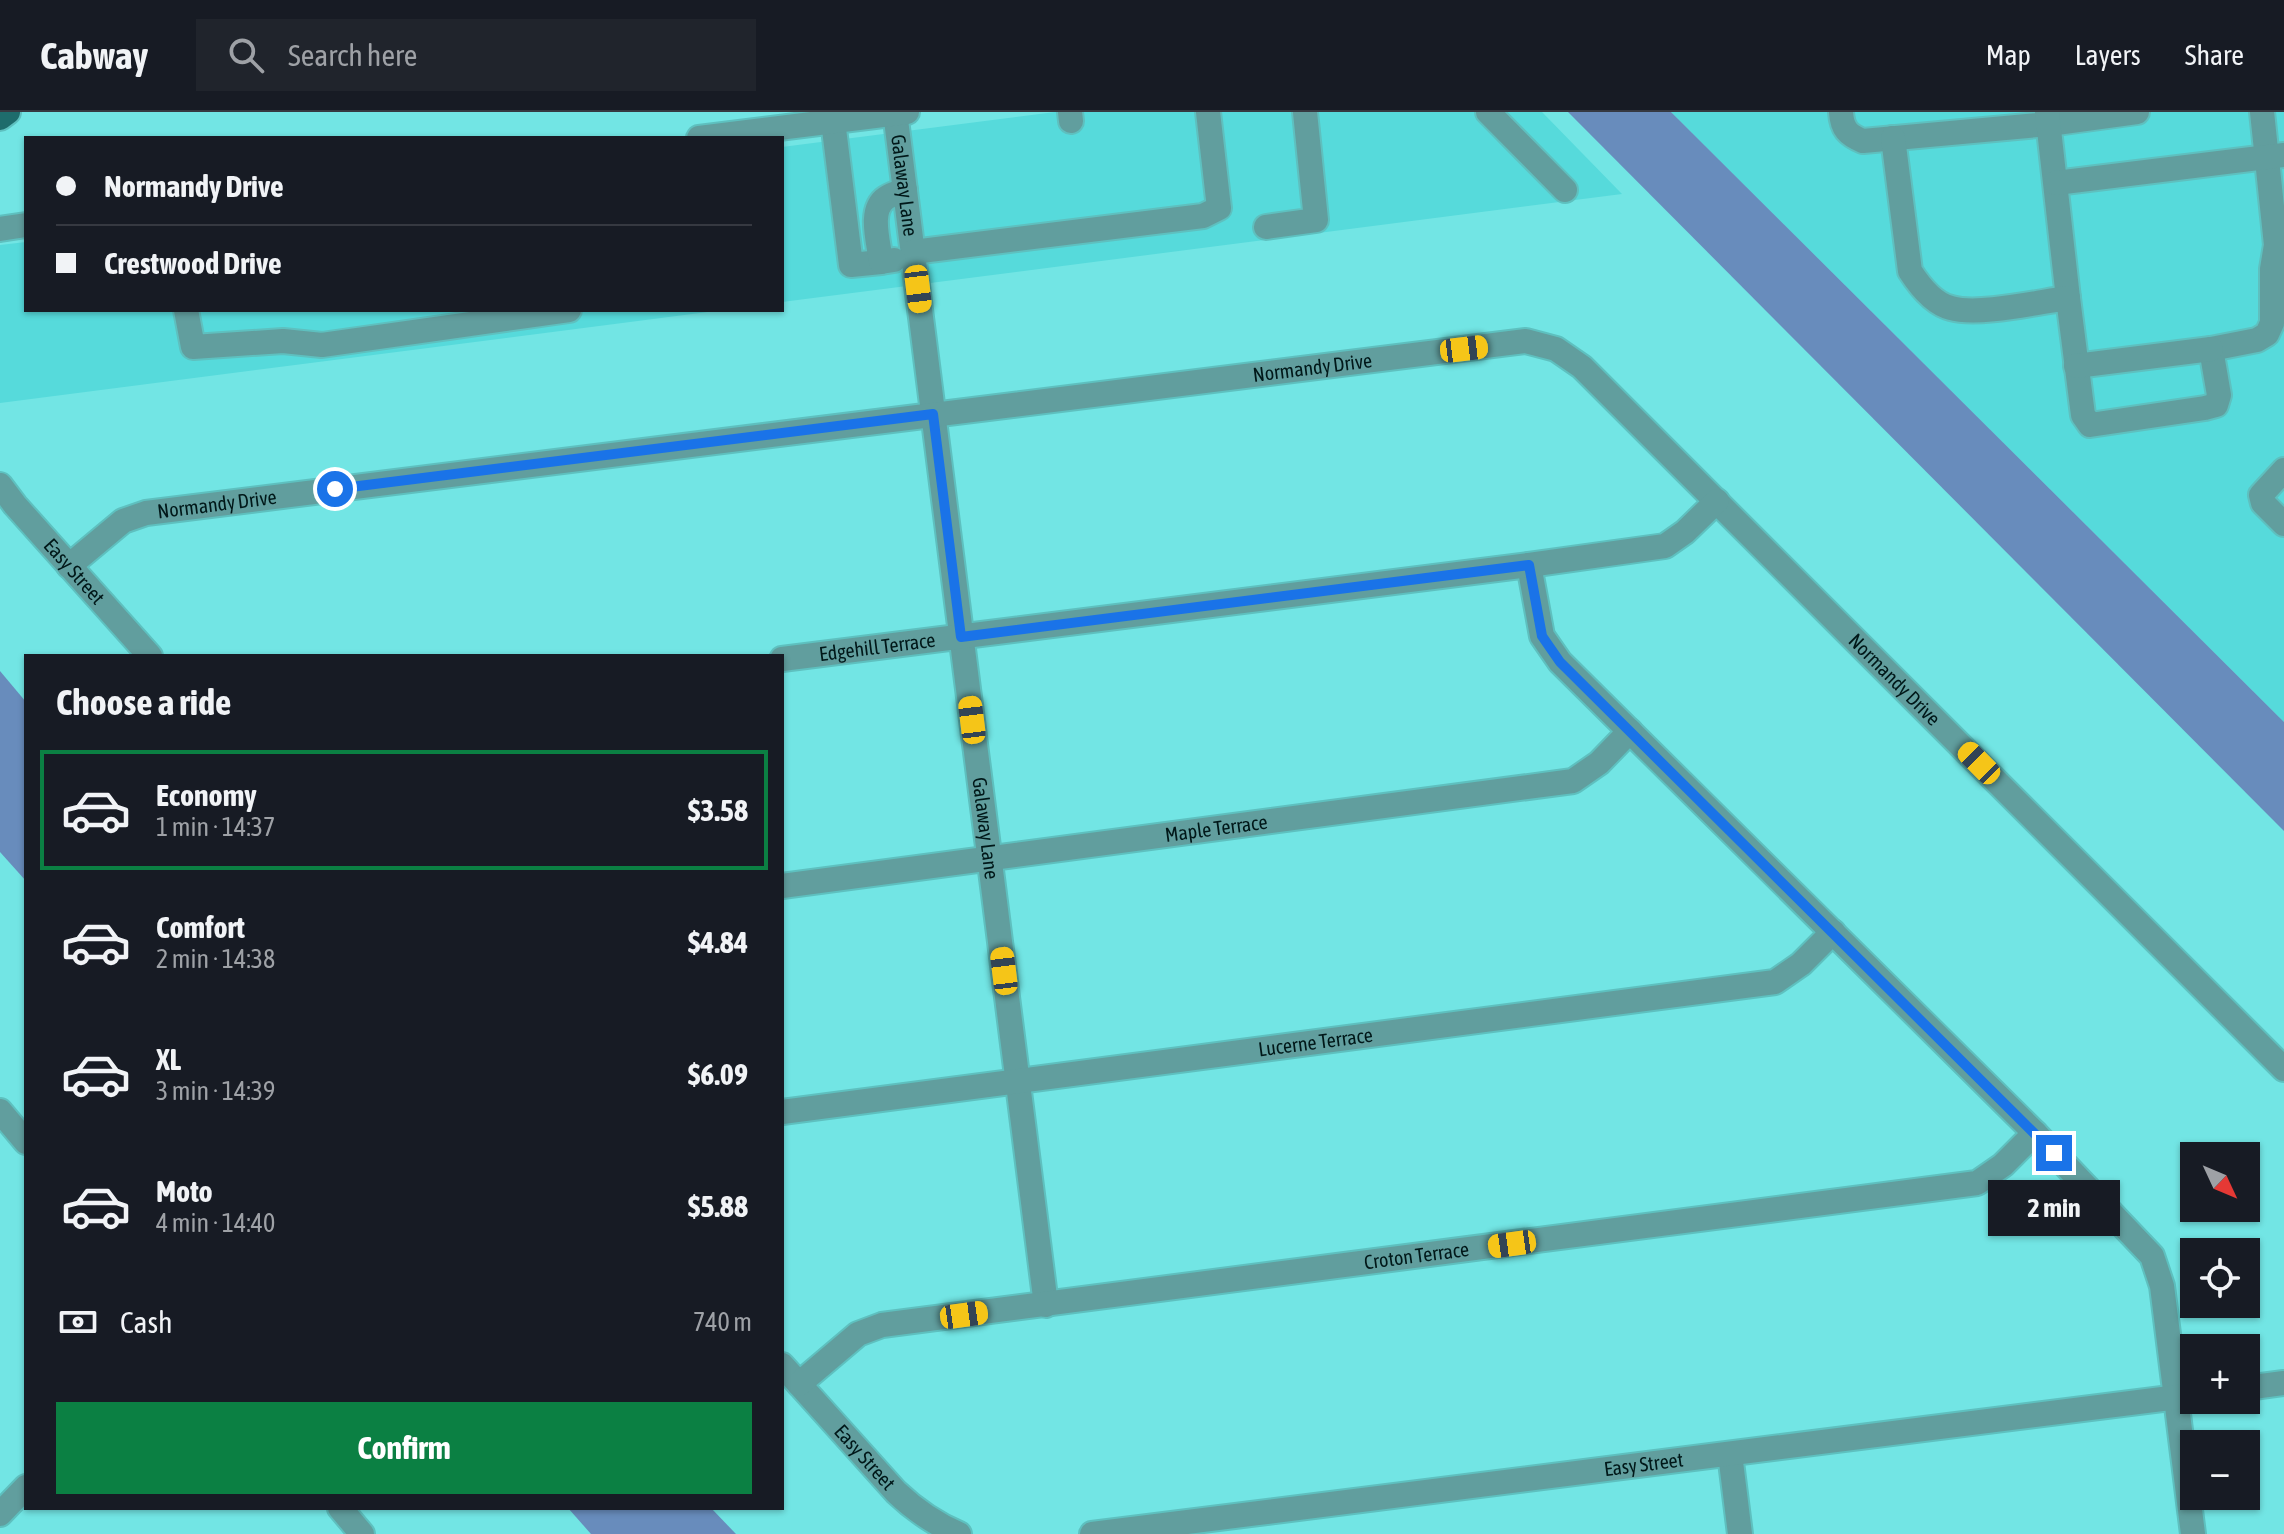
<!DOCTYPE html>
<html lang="en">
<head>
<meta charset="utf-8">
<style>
  :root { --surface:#171b24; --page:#20242c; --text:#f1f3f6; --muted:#9ea1a6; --line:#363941; --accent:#0b8043 }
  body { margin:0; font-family:"Asap Condensed",sans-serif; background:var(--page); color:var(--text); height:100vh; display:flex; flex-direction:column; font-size:30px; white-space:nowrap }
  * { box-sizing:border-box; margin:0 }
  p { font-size:26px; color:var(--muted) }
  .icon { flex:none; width:44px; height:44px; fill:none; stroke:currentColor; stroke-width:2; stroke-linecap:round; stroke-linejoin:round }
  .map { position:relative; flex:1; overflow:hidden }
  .sheet { position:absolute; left:24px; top:542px; width:760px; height:856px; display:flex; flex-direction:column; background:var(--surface); border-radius:0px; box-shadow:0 2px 6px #0004 }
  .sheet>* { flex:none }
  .banner { position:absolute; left:24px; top:24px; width:760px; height:176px; border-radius:0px; box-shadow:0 2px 6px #0004; display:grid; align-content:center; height:176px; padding:0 32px; background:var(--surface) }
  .needle { width:52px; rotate:134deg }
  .tools { position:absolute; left:2180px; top:1030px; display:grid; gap:16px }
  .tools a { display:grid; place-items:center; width:80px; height:80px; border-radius:0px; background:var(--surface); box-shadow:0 2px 6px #0004; font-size:40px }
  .end { position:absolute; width:36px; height:36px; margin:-18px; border:10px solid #1a73e8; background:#fff; box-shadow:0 0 0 4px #fff }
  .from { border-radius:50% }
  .bubble { position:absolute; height:56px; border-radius:0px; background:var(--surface); box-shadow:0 2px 6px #0004; font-size:26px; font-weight:700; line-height:56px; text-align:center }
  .car { position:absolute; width:24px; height:48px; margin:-24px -12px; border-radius:10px; box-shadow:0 0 6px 2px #0007; background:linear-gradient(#f5c518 24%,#345 0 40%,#f5c518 0 76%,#345 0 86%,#f5c518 0) }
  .banner b { display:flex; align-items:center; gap:28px; height:76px; font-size:30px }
  .banner b+b { border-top:2px solid var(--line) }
  .banner i { width:20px; height:20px; background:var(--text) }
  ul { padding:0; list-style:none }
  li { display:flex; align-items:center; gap:24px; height:120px; margin:0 16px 12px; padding:0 16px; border:4px solid transparent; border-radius:0px }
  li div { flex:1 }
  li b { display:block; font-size:30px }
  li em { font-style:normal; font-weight:700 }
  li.selected { border-color:var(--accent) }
  li>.icon { width:72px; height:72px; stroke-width:1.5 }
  h2 { padding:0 32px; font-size:36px; line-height:96px }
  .pay { display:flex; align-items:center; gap:20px; height:88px; padding:0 32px; font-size:30px }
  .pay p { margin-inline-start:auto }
  .primary-button { display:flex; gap:16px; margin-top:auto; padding:16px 32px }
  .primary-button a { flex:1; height:92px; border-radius:0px; background:var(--accent); color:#fff; font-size:32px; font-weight:700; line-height:92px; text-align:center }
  header { display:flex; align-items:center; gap:48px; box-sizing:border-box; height:112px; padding:0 40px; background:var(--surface); border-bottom:2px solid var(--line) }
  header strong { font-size:38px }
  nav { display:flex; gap:44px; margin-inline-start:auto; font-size:28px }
  .search { width:560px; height:72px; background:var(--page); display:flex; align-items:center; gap:20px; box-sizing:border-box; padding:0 28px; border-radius:0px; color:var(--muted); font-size:30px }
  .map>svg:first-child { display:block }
  .built { fill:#56dadb }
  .water { fill:#688cbc }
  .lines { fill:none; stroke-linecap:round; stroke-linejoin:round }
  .minor-casing { stroke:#5ec0bf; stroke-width:28 }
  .major-casing { stroke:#5ec0bf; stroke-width:28 }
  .minor { stroke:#619e9e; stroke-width:24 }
  .major { stroke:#1e6c6c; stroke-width:24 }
  .route { stroke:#1a73e8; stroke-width:10 }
  .labels { text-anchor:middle; stroke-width:6; stroke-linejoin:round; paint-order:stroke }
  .street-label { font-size:20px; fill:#011819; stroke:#80f2f2 }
</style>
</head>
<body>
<header>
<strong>Cabway</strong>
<div class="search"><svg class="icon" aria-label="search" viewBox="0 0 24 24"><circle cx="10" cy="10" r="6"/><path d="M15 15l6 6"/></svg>Search here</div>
<nav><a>Map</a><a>Layers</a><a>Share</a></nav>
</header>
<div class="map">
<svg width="2284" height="1422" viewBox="0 0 2284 1422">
  <rect width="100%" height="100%" fill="#72e5e4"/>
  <g class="built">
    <polygon points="1055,0 1542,0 1622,82 782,190 782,35"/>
    <polygon points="1671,0 2284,0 2284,610"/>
    <polygon points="26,130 26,198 723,198 0,291 0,133"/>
  </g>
  <g class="water">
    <polygon points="1568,0 1671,0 2284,610 2284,719"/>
    <polygon points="0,559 26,590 26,769 0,740"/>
    <polygon points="568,1396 711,1396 736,1422 591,1422"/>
  </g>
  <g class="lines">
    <g class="minor-casing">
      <g id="minor">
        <path id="s1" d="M895,0L1046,1193"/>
        <polyline points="1070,0 1071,9"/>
        <polyline points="1488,0 1565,78"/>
        <path d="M1841,0C1842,17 1848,23 1863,29L2049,12L2137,0"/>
        <polyline points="2047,0 2068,186"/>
        <polyline points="833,9 851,153 881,150"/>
        <polyline points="699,26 907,0"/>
        <path d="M1893,26L1910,159C1919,173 1934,192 1951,196C1978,204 2038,190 2068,186L2083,303L2090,313L2205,296L2216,293L2219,283L2211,237L2257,228L2267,222L2272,211V157L2276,133L2262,0"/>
        <polyline points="2056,71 2284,43"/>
        <polyline points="1266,115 1316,108 1305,0"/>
        <polyline points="0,117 26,113"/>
        <polyline points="913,140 1203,104 1219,96 1208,0"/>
        <path d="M894,148L881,150C879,131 868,98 886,86C892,82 899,80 905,78"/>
        <polyline points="186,198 193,235 283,229 322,233 569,198"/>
        <polyline points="2076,254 2211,237"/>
        <polyline points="2284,358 2261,383 2263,391 2284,412"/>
        <path id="s2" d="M0,373L15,393L150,544"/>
        <polyline points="1529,453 1542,524 1560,550 2035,1021 2152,1144 2162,1174 2193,1422"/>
        <path id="s3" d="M69,454L123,409L146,401L1526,229L1556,237L1582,255L2284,957"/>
        <path id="s4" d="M782,547L1529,453L1665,434L1685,420L1717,389"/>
        <path id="s5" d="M782,774L1573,669L1599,651L1630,619"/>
        <polyline points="0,999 26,1030"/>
        <path id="s6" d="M782,1000L1775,870L1801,852L1833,820"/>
        <path id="s7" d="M782,1253L896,1380C915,1398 935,1412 959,1422"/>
        <path id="s8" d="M799,1272L858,1222L882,1213L1977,1071L2003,1053L2035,1021"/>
        <polyline points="2246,1276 2284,1271"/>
        <polyline points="1730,1342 1740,1422"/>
        <polyline points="340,1396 362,1422"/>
        <polyline points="0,1402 26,1375"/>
        <path id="s9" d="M1092,1422L2194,1283"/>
      </g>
    </g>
    <g class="major-casing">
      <polyline id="major" points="0,6 8,0"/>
    </g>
    <use href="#minor" class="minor"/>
    <use href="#major" class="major"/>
  </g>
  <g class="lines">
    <polyline class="route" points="335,377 933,302 961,525 1529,453 1542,524 1560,550 2054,1041"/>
  </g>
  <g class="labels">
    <g class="street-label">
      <text dy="7" stroke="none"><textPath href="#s1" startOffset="74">Galaway Lane</textPath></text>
      <text dy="7" stroke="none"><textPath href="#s3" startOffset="1270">Normandy Drive</textPath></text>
      <text dy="7" stroke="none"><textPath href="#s3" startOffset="166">Normandy Drive</textPath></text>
      <text dy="7" stroke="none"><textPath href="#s2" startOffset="114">Easy Street</textPath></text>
      <text dy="7" stroke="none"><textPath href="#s4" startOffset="96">Edgehill Terrace</textPath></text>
      <text dy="7" stroke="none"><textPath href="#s3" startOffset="1990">Normandy Drive</textPath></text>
      <text dy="7" stroke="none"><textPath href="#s1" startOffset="722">Galaway Lane</textPath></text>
      <text dy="7" stroke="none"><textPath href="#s5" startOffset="438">Maple Terrace</textPath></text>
      <text dy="7" stroke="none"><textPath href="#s6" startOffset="538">Lucerne Terrace</textPath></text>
      <text dy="7" stroke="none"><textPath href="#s8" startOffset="642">Croton Terrace</textPath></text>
      <text dy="7" stroke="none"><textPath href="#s7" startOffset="124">Easy Street</textPath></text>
      <text dy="7" stroke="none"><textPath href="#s9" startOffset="556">Easy Street</textPath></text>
    </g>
  </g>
</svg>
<div class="tools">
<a><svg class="needle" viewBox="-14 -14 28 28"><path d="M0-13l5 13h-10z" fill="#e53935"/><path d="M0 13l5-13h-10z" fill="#9ea1a6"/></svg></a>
<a><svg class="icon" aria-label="locate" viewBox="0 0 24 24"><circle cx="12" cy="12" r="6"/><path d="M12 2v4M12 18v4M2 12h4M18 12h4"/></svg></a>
<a>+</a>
<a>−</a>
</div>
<i class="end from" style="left:335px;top:377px"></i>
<i class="end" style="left:2054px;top:1041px"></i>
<div class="bubble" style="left:1988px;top:1068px;width:132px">2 min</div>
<i class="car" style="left:918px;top:177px;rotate:173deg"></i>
<i class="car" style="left:1464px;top:237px;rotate:83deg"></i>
<i class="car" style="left:972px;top:608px;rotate:353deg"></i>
<i class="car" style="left:1979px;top:651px;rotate:315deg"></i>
<i class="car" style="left:1004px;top:859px;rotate:353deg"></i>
<i class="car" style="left:1512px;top:1132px;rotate:262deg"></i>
<i class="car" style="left:964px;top:1203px;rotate:82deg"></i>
<div class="banner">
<b><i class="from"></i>Normandy Drive</b>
<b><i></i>Crestwood Drive</b>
</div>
<section class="sheet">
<h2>Choose a ride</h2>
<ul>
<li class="selected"><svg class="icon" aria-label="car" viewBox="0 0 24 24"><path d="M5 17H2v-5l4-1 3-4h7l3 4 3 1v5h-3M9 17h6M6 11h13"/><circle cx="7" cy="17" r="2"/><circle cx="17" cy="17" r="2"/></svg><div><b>Economy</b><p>1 min · 14:37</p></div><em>$3.58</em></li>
<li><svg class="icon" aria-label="car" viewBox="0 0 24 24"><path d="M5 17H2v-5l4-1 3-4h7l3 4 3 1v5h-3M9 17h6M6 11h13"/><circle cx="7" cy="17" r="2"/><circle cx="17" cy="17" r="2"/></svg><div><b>Comfort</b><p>2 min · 14:38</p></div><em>$4.84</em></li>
<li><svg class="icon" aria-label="car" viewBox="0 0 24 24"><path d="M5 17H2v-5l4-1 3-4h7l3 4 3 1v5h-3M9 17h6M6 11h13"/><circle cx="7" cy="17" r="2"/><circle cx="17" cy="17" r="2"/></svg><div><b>XL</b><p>3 min · 14:39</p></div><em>$6.09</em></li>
<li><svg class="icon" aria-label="car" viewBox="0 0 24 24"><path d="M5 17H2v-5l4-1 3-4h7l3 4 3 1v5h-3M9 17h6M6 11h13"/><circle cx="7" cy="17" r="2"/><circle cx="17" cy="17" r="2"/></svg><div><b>Moto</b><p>4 min · 14:40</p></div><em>$5.88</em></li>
</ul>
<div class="pay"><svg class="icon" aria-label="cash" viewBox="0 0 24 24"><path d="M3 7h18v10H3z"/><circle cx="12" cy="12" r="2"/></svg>Cash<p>740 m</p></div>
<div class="primary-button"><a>Confirm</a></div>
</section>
</div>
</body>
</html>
